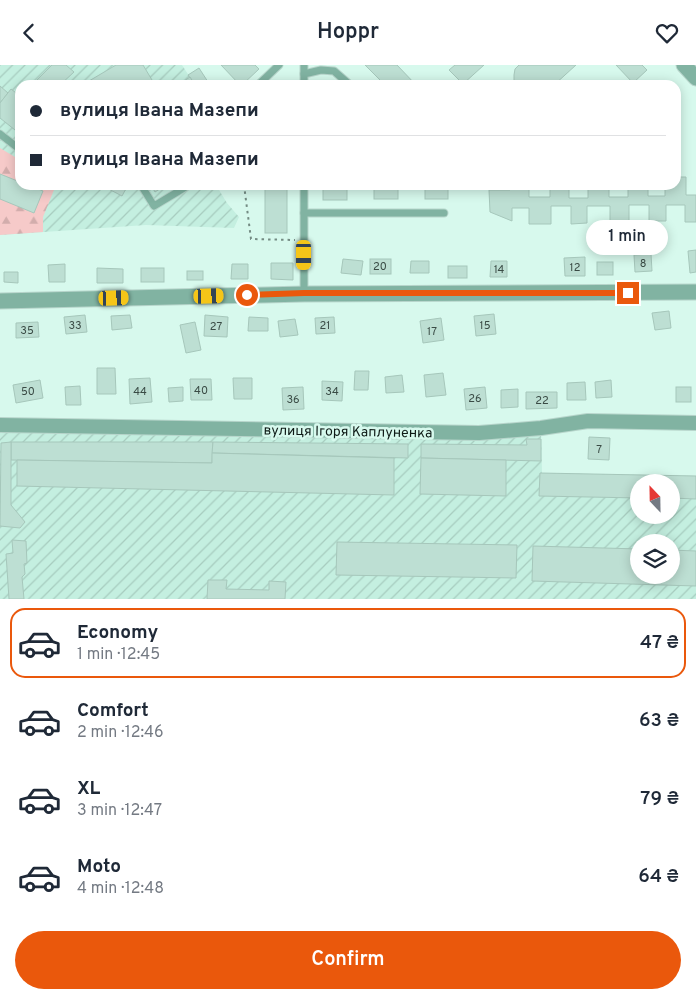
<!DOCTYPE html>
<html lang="en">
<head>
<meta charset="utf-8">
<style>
  :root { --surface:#fff; --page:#f2f2f3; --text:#1f2937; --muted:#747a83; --line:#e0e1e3; --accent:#ea580c }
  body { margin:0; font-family:Overpass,sans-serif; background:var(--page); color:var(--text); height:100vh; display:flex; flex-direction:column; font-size:19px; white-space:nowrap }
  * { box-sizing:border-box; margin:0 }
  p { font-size:16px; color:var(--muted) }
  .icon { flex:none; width:28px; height:28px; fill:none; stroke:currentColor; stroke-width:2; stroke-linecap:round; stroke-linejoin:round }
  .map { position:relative; height:534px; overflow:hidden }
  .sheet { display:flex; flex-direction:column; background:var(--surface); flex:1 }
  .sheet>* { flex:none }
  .hud { position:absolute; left:15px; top:15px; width:666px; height:110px; border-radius:15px; box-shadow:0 2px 12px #0003; display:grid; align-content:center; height:110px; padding:0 15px; background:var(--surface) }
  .needle { width:32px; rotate:338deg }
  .fabs { position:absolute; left:630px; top:409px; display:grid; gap:10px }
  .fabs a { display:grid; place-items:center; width:50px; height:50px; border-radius:50%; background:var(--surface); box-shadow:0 2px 12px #0003; font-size:25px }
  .end { position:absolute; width:22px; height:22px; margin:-11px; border:6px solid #ea580c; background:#fff; box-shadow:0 0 0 2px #fff }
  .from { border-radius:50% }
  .bubble { position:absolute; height:35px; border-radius:18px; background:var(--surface); box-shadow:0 2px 12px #0003; font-size:16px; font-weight:600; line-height:35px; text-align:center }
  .car { position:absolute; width:15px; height:30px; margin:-15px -8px; border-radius:6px; box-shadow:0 0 4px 1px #0007; background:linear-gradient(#f5c518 24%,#345 0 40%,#f5c518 0 76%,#345 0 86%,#f5c518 0) }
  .hud b { display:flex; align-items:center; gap:18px; height:48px; font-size:19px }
  .hud b+b { border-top:1px solid var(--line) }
  .hud i { width:12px; height:12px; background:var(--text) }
  ul { padding:9px 0 0; list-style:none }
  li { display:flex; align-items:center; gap:15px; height:70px; margin:0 10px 8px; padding:0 5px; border:2px solid transparent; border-radius:15px }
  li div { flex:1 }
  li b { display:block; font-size:19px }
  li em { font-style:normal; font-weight:600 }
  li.current { border-color:var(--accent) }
  li>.icon { width:45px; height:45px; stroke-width:1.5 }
  .button { display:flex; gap:10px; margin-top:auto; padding:10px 15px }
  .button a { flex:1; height:58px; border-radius:30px; background:var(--accent); color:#fff; font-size:20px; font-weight:600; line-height:58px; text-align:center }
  header { display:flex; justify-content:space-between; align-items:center; height:65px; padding:0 15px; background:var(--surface); font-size:22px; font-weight:600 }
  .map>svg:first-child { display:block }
  .industrial { fill:url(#industrial-furrows); fill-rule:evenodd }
  .forest { fill:url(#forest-firs) }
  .building { fill:#bddfd3; stroke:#a6c7bb }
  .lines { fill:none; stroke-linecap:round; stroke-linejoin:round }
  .service-casing { stroke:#b7d5cb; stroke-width:9 }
  .minor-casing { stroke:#b7d5cb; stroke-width:16 }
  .tertiary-casing { stroke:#b7d5cb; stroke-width:17 }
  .path { stroke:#748b83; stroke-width:2; stroke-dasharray:2.5 4; stroke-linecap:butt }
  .service { stroke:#81b3a2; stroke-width:7 }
  .minor { stroke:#81b3a2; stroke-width:14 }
  .tertiary { stroke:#81b3a2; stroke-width:15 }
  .route { stroke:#ea580c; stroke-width:6 }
  .labels { text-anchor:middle; stroke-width:5; stroke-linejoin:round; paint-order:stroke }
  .number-label { font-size:11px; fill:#3a4b45 }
  .street-label { font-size:14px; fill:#0e1a16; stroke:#d7f9ed }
</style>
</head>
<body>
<header><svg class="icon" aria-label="back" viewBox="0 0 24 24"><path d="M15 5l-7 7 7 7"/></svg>Hoppr<svg class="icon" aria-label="heart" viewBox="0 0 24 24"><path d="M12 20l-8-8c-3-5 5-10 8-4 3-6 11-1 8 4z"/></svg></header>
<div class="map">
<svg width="696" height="534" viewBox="0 0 696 534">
  <defs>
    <pattern id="industrial-furrows" width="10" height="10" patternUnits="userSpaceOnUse" patternTransform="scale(1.25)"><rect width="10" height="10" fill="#c4efe0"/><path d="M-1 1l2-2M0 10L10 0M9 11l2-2" fill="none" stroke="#a7ccbf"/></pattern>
    <pattern id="forest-firs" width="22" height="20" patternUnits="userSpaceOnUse" patternTransform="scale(1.25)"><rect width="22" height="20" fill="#f6cac9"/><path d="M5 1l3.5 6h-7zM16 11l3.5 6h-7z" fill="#d2adac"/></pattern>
  </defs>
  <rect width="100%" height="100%" fill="#d7f9ed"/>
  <g class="industrial">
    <polygon points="0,0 182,0 195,20 20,20 20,120 216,120 227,138 239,152 234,163 146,160 0,170"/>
    <path d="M0,360L541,363L542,408L696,411V534H0ZM639,418H671V450H639ZM639,478H671V510H639Z"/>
  </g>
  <polygon class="forest" points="0,83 20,95 20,120 56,120 43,152 43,167 0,170"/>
  <g class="building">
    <polygon points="52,0 66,0 74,7 60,20 36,20 34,18"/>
    <polygon points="116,0 143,0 155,20 91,20 89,16"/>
    <polygon points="221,0 255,0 259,4 242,20 240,20"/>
    <polygon points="365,0 397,0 416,20 385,20"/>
    <polygon points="455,0 484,0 463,19 449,5"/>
    <polygon points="519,0 576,0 554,20 517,20 514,16 514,10 515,4"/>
    <polygon points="616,0 642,0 647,5 633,18"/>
    <polygon points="199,3 210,20 195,20 188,10"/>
    <polygon points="190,12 195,20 178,20"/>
    <polygon points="0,21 8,28 0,38"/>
    <polygon points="11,24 20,31 20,69 0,53 0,38"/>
    <polygon points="0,109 20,117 20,120 28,120 43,126 34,148 0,134"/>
    <polygon points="676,112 686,112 686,130 696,130 696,157 685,157 685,140 666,140 666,156 649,156 649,140 629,140 629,158 610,158 610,141 587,141 587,158 571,159 571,141 551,141 551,159 529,159 529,143 512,143 512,156 490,147 489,125 510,125 510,120 529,120 529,132 550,132 550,120 569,120 569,133 588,133 588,120 609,120 609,132 628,132 628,120 648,120 648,131 665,131 665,120 676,120"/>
    <polygon points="101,120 128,120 122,131"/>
    <polygon points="151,120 166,120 155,127"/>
    <rect x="265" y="120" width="22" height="48"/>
    <rect x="323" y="120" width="24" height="15"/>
    <rect x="374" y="120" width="24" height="14"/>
    <rect x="425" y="120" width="23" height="14"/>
    <polygon points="696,185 696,207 690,208 688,186"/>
    <polygon points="651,189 652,206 635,207 634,190"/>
    <polygon points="585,192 585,211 565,211 564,193"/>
    <polygon points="343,194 363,196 361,210 341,208"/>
    <rect x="370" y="194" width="21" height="15"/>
    <polygon points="411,196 429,196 429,208 410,208"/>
    <polygon points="491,196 507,196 507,212 490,212"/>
    <rect x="597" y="197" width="16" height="13"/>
    <polygon points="271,198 293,198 293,215 271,214"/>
    <polygon points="65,199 65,217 49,217 48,200"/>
    <polygon points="232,199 248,199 248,214 231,214"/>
    <rect x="448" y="201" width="19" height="12"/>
    <polygon points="97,203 123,204 123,218 97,218"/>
    <rect x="141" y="203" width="23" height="14"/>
    <rect x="187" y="206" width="16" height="9"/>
    <polygon points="4,207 18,207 18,218 4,217"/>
    <polygon points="669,246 671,263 655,265 652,248"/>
    <polygon points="494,249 496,269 476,271 474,251"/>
    <polygon points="85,250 87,267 66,269 64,252"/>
    <polygon points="130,250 132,263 112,265 111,251"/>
    <polygon points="205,250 228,252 227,272 204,271"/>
    <polygon points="249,252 268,253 268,266 248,266"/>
    <polygon points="334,252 335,268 316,269 315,253"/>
    <polygon points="441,253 444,275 423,278 420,256"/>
    <polygon points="295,254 298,270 280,272 278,256"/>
    <polygon points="38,257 39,272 16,273 16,258"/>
    <polygon points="195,257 201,285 186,288 180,260"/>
    <polygon points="97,303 115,303 116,329 97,329"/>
    <polygon points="355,306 369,306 368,325 354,325"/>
    <polygon points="443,308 446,330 426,332 424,310"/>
    <polygon points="402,310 404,327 386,328 385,312"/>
    <polygon points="150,313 152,337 130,339 129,314"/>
    <polygon points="233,313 252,313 252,334 234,334"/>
    <polygon points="190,314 211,314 212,335 191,335"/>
    <polygon points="40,315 43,333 16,338 13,320"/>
    <polygon points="611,315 612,332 596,333 595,317"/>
    <polygon points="322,316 343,317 342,336 322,335"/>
    <polygon points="585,317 586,335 567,335 567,318"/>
    <polygon points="80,321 81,340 66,340 65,322"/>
    <polygon points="183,322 183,336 169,337 168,323"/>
    <polygon points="303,322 304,344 283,345 282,323"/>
    <polygon points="485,322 487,343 466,345 464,324"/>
    <rect x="676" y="322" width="15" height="15"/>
    <polygon points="518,324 518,342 501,343 501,325"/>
    <polygon points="526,327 557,327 557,343 526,344"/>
    <polygon points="589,372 610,373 609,395 588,394"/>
    <polygon points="526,374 541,374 541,396 421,393 421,379 527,380"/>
    <polygon points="11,377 213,377 212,398 11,395"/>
    <polygon points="11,377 11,440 25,457 20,463 0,461 1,378"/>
    <polygon points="213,377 408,379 408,393 212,388"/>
    <polygon points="212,388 394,393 394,430 17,421 17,395 212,398"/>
    <polygon points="421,393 506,395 506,431 420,429"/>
    <polygon points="540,408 696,411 696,434 671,433 671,418 639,418 639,433 539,431"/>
    <polygon points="12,475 26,476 27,498 24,499 25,509 22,512 24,534 9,534 6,489 13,488"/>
    <polygon points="337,477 517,480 516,513 336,510"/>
    <polygon points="533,481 639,484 639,510 671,510 671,485 696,486 696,521 532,516"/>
    <polygon points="208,515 227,515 226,524 269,525 269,516 286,517 285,534 207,534"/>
  </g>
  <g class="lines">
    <g class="service-casing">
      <g id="service">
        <polyline points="304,0 304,9"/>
        <polyline points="258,20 279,0"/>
        <polyline points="304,20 304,9 321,5 334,6 350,20"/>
        <polyline points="0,69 18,83"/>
        <polyline points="141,120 154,141 189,120"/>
        <polyline points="304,148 444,148"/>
        <polyline points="304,229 304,120"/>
      </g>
    </g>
    <g class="minor-casing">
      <polyline id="minor" points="0,360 479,368 541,363 588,356 696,358"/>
    </g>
    <g class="tertiary-casing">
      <g id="tertiary">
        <polyline points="684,0 696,13"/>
        <polyline points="0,236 304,229 696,227"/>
      </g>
    </g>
    <polyline class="path" points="244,120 251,174 295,175"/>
    <use href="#service" class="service"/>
    <use href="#minor" class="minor"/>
    <use href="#tertiary" class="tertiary"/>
  </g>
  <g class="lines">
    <polyline class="route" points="247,230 304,228 628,228"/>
  </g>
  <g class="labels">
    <g class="number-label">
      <text x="643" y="202">8</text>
      <text x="380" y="205">20</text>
      <text x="575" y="206">12</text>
      <text x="499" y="208">14</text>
      <text x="75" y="264">33</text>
      <text x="325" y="264">21</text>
      <text x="485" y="264">15</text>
      <text x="216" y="265">27</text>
      <text x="27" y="269">35</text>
      <text x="432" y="270">17</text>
      <text x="201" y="329">40</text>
      <text x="28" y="330">50</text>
      <text x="140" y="330">44</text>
      <text x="332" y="330">34</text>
      <text x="475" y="337">26</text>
      <text x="293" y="338">36</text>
      <text x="542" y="339">22</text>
      <text x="599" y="388">7</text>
    </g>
    <g class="street-label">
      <text transform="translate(348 366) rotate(1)" y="5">вулиця Ігоря Каплуненка</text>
    </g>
  </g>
</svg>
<div class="fabs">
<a><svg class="needle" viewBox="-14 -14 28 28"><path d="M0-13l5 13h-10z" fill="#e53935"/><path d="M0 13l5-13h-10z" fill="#747a83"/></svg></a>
<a><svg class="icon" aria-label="layers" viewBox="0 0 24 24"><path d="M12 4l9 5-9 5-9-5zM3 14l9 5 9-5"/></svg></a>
</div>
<i class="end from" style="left:247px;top:230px"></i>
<i class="end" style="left:628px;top:228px"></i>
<div class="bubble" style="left:586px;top:155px;width:82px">1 min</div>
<i class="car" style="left:304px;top:190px;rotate:180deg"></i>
<i class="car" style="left:209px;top:231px;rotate:88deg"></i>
<i class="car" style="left:114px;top:233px;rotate:88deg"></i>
<div class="hud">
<b><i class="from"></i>вулиця Івана Мазепи</b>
<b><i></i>вулиця Івана Мазепи</b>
</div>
</div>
<section class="sheet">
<ul>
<li class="current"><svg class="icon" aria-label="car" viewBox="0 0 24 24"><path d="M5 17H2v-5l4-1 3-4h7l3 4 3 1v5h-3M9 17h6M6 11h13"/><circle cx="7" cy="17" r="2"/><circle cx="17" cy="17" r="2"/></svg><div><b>Economy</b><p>1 min · 12:45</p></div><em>47 ₴</em></li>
<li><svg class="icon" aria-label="car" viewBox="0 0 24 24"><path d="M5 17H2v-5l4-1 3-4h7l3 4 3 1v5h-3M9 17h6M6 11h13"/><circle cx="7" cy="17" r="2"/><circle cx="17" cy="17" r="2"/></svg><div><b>Comfort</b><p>2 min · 12:46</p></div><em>63 ₴</em></li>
<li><svg class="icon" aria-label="car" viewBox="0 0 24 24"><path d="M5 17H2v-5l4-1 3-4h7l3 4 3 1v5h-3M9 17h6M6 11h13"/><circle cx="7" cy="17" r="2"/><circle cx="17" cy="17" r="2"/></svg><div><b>XL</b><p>3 min · 12:47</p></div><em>79 ₴</em></li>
<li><svg class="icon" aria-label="car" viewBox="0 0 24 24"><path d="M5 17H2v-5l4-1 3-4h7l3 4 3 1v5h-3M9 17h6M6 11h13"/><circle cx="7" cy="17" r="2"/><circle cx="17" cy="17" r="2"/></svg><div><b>Moto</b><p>4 min · 12:48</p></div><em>64 ₴</em></li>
</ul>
<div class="button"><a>Confirm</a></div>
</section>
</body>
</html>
